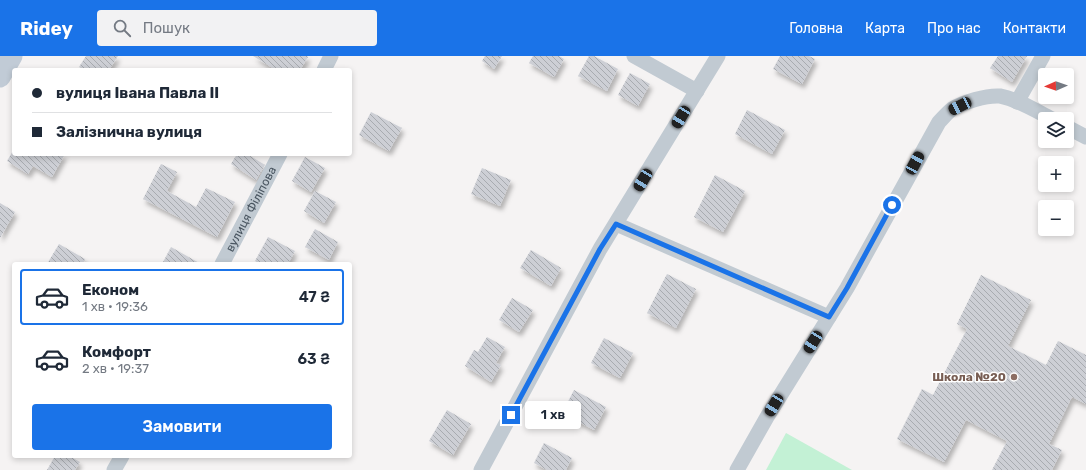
<!DOCTYPE html>
<html lang="uk">
<head>
<meta charset="utf-8">
<style>
  :root { --surface:#fff; --page:#f2f2f3; --text:#1f2937; --muted:#747a83; --line:#e0e1e3; --accent:#1a73e8 }
  body { margin:0; font-family:Rubik,sans-serif; background:var(--page); color:var(--text); height:100vh; display:flex; flex-direction:column; font-size:15px; white-space:nowrap }
  * { box-sizing:border-box; margin:0 }
  p { font-size:13px; color:var(--muted) }
  .icon { flex:none; width:22px; height:22px; fill:none; stroke:currentColor; stroke-width:2; stroke-linecap:round; stroke-linejoin:round }
  .map { position:relative; flex:1; overflow:hidden }
  .panel { position:absolute; left:12px; top:206px; width:340px; height:196px; display:flex; flex-direction:column; background:var(--surface); border-radius:4px; box-shadow:0 2px 6px #0003 }
  .panel>* { flex:none }
  .guide { position:absolute; left:12px; top:12px; width:340px; height:88px; border-radius:4px; box-shadow:0 2px 6px #0003; display:grid; align-content:center; height:88px; padding:0 20px; background:var(--surface) }
  .needle { width:26px; rotate:268deg }
  .fabs { position:absolute; left:1038px; top:12px; display:grid; gap:8px }
  .fabs a { display:grid; place-items:center; width:36px; height:36px; border-radius:4px; background:var(--surface); box-shadow:0 2px 6px #0003; font-size:20px }
  .end { position:absolute; width:18px; height:18px; margin:-9px; border:5px solid #1a73e8; background:#fff; box-shadow:0 0 0 2px #fff }
  .from { border-radius:50% }
  .bubble { position:absolute; height:28px; border-radius:4px; background:var(--surface); box-shadow:0 2px 6px #0003; font-size:13px; font-weight:600; line-height:28px; text-align:center }
  .car { position:absolute; width:12px; height:24px; margin:-12px -6px; border-radius:5px; box-shadow:0 0 3px 1px #0007; background:linear-gradient(#222 24%,#8ab4d8 0 40%,#222 0 76%,#8ab4d8 0 86%,#222 0) }
  .guide b { display:flex; align-items:center; gap:14px; height:38px; font-size:15px }
  .guide b+b { border-top:1px solid var(--line) }
  .guide i { width:10px; height:10px; background:var(--text) }
  ul { padding:7px 0 0; list-style:none }
  li { display:flex; align-items:center; gap:12px; height:56px; margin:0 8px 6px; padding:0 12px; border:2px solid transparent; border-radius:4px }
  li div { flex:1 }
  li b { display:block; font-size:15px }
  li em { font-style:normal; font-weight:600 }
  li.selected { border-color:var(--accent) }
  li>.icon { width:36px; height:36px; stroke-width:1.5 }
  .button { display:flex; gap:8px; margin-top:auto; padding:8px 20px }
  .button a { flex:1; height:46px; border-radius:4px; background:var(--accent); color:#fff; font-size:16px; font-weight:600; line-height:46px; text-align:center }
  header { display:flex; align-items:center; gap:24px; box-sizing:border-box; height:56px; padding:0 20px; background:var(--accent); color:#fff }
  header strong { font-size:19px }
  nav { display:flex; gap:22px; margin-inline-start:auto; font-size:14px }
  .search { width:280px; height:36px; background:var(--page); display:flex; align-items:center; gap:10px; box-sizing:border-box; padding:0 14px; border-radius:4px; color:var(--muted); font-size:15px }
  .map>svg:first-child { display:block }
  .green { fill:#c3f1d5 }
  .building { fill:url(#building-back-hatch); filter:url(#shadow) }
  .lines { fill:none; stroke-linecap:round; stroke-linejoin:round }
  .minor { stroke:#c1cad2; stroke-width:15 }
  .secondary { stroke:#c1cbd6; stroke-width:21 }
  .route { stroke:#1a73e8; stroke-width:5 }
  .education-dot { fill:#8d6e63; stroke:#fff; stroke-width:1.5 }
  .labels { text-anchor:middle; stroke-width:3; stroke-linejoin:round; paint-order:stroke }
  .street-label { font-size:12px; fill:#4a5661; stroke:#fff }
  .education-label { font-size:12px; font-weight:bold; fill:#785e54; stroke:#fff; text-anchor:end }
</style>
</head>
<body>
<header>
<strong>Ridey</strong>
<div class="search"><svg class="icon" aria-label="search" viewBox="0 0 24 24"><circle cx="10" cy="10" r="6"/><path d="M15 15l6 6"/></svg>Пошук</div>
<nav><a>Головна</a><a>Карта</a><a>Про нас</a><a>Контакти</a></nav>
</header>
<div class="map">
<svg width="1086" height="414" viewBox="0 0 1086 414">
  <defs>
    <pattern id="building-back-hatch" width="6" height="6" patternUnits="userSpaceOnUse"><rect width="6" height="6" fill="#cdcfd5"/><path d="M-1 5l2 2M0 0l6 6M5-1l2 2" fill="none" stroke="#a8abb0"/></pattern>
    <filter id="shadow"><feDropShadow dx="2.5" dy="4.5" stdDeviation="2" flood-color="#0004"/></filter>
  </defs>
  <rect width="100%" height="100%" fill="#f5f3f3"/>
  <polygon class="green" points="786,377 852,414 766,414"/>
  <g class="building">
    <polygon points="86,0 118,0 109,14 84,14 79,11"/>
    <polygon points="253,0 307,0 308,1 300,14 276,14"/>
    <polygon points="485,0 502,0 494,13 482,5"/>
    <polygon points="533,0 559,0 564,3 554,21 529,7"/>
    <polygon points="589,0 594,0 618,13 607,35 578,20"/>
    <polygon points="780,0 809,0 815,3 802,28 773,13"/>
    <polygon points="998,0 1027,0 1012,26 990,12"/>
    <polygon points="630,17 650,28 638,50 618,39"/>
    <polygon points="747,54 785,74 772,98 735,78"/>
    <polygon points="371,56 402,72 389,95 359,79"/>
    <polygon points="14,93 14,98 24,98 28,100 30,98 65,98 52,121 33,110 28,118 7,105"/>
    <polygon points="237,98 247,98 265,109 256,124 231,108"/>
    <polygon points="305,101 325,112 311,136 292,125"/>
    <polygon points="161,108 177,116 167,135 196,151 206,132 235,146 217,181 143,143"/>
    <polygon points="482,112 511,124 500,150 471,138"/>
    <polygon points="715,119 745,135 723,176 694,161"/>
    <polygon points="315,135 336,146 324,167 304,155"/>
    <polygon points="0,147 15,156 0,182"/>
    <polygon points="315,173 338,186 329,204 305,191"/>
    <polygon points="268,181 295,195 288,208 260,208 255,205"/>
    <polygon points="59,188 85,203 83,208 47,208"/>
    <polygon points="171,191 201,208 162,208"/>
    <polygon points="531,194 561,212 551,230 520,212"/>
    <polygon points="667,218 696,233 676,272 647,257"/>
    <polygon points="981,219 1031,244 1008,290 1046,309 1058,285 1086,299 1086,348 1072,341 1049,388 1062,394 1052,414 992,414 1007,385 966,364 944,406 897,383 922,333 933,339 967,273 957,268"/>
    <polygon points="512,242 533,254 519,276 499,264"/>
    <polygon points="487,281 505,291 496,307 501,309 491,326 465,310 474,294 478,296"/>
    <polygon points="604,282 633,297 620,322 591,307"/>
    <polygon points="574,334 606,351 594,374 562,357"/>
    <polygon points="447,354 471,368 453,399 429,385"/>
    <polygon points="544,387 572,402 566,414 547,414 534,407"/>
    <polygon points="55,400 69,400 80,406 75,414 47,414"/>
  </g>
  <g class="lines">
    <g class="minor">
      <polyline points="634,0 697,35"/>
      <polyline points="324,14 331,0"/>
      <polyline points="1017,46 1043,0"/>
      <polyline points="1067,71 1086,81"/>
      <polyline points="616,168 829,261"/>
      <path id="s1" d="M222,208L280,98"/>
      <polyline points="114,414 122,400"/>
      <polyline points="481,414 600,193 718,0"/>
      <path d="M737,414L767,361L847,232L939,66C943,62 947,57 952,53C964,46 986,39 1000,40C1017,43 1036,55 1052,63"/>
    </g>
    <polyline class="secondary" points="0,21 12,0"/>
  </g>
  <g class="lines">
    <polyline class="route" points="511,359 600,193 616,168 829,261 847,232 892,149"/>
  </g>
  <circle class="education-dot" cx="1014" cy="321" r="4"/>
  <g class="labels">
    <g class="street-label">
      <text dy="4" stroke="none"><textPath href="#s1" startOffset="62">вулиця Філіпова</textPath></text>
    </g>
    <g class="education-label">
      <text x="1006" y="325">Школа №20</text>
    </g>
  </g>
</svg>
<div class="fabs">
<a><svg class="needle" viewBox="-14 -14 28 28"><path d="M0-13l5 13h-10z" fill="#e53935"/><path d="M0 13l5-13h-10z" fill="#747a83"/></svg></a>
<a><svg class="icon" aria-label="layers" viewBox="0 0 24 24"><path d="M12 4l9 5-9 5-9-5zM3 14l9 5 9-5"/></svg></a>
<a>+</a>
<a>−</a>
</div>
<i class="end from" style="left:892px;top:149px"></i>
<i class="end" style="left:511px;top:359px"></i>
<div class="bubble" style="left:525px;top:345px;width:56px">1 хв</div>
<i class="car" style="left:960px;top:50px;rotate:244deg"></i>
<i class="car" style="left:681px;top:61px;rotate:211deg"></i>
<i class="car" style="left:915px;top:107px;rotate:28deg"></i>
<i class="car" style="left:643px;top:124px;rotate:211deg"></i>
<i class="car" style="left:813px;top:286px;rotate:212deg"></i>
<i class="car" style="left:774px;top:349px;rotate:211deg"></i>
<div class="guide">
<b><i class="from"></i>вулиця Івана Павла II</b>
<b><i></i>Залізнична вулиця</b>
</div>
<section class="panel">
<ul>
<li class="selected"><svg class="icon" aria-label="car" viewBox="0 0 24 24"><path d="M5 17H2v-5l4-1 3-4h7l3 4 3 1v5h-3M9 17h6M6 11h13"/><circle cx="7" cy="17" r="2"/><circle cx="17" cy="17" r="2"/></svg><div><b>Економ</b><p>1 хв · 19:36</p></div><em>47 ₴</em></li>
<li><svg class="icon" aria-label="car" viewBox="0 0 24 24"><path d="M5 17H2v-5l4-1 3-4h7l3 4 3 1v5h-3M9 17h6M6 11h13"/><circle cx="7" cy="17" r="2"/><circle cx="17" cy="17" r="2"/></svg><div><b>Комфорт</b><p>2 хв · 19:37</p></div><em>63 ₴</em></li>
</ul>
<div class="button"><a>Замовити</a></div>
</section>
</div>
</body>
</html>
